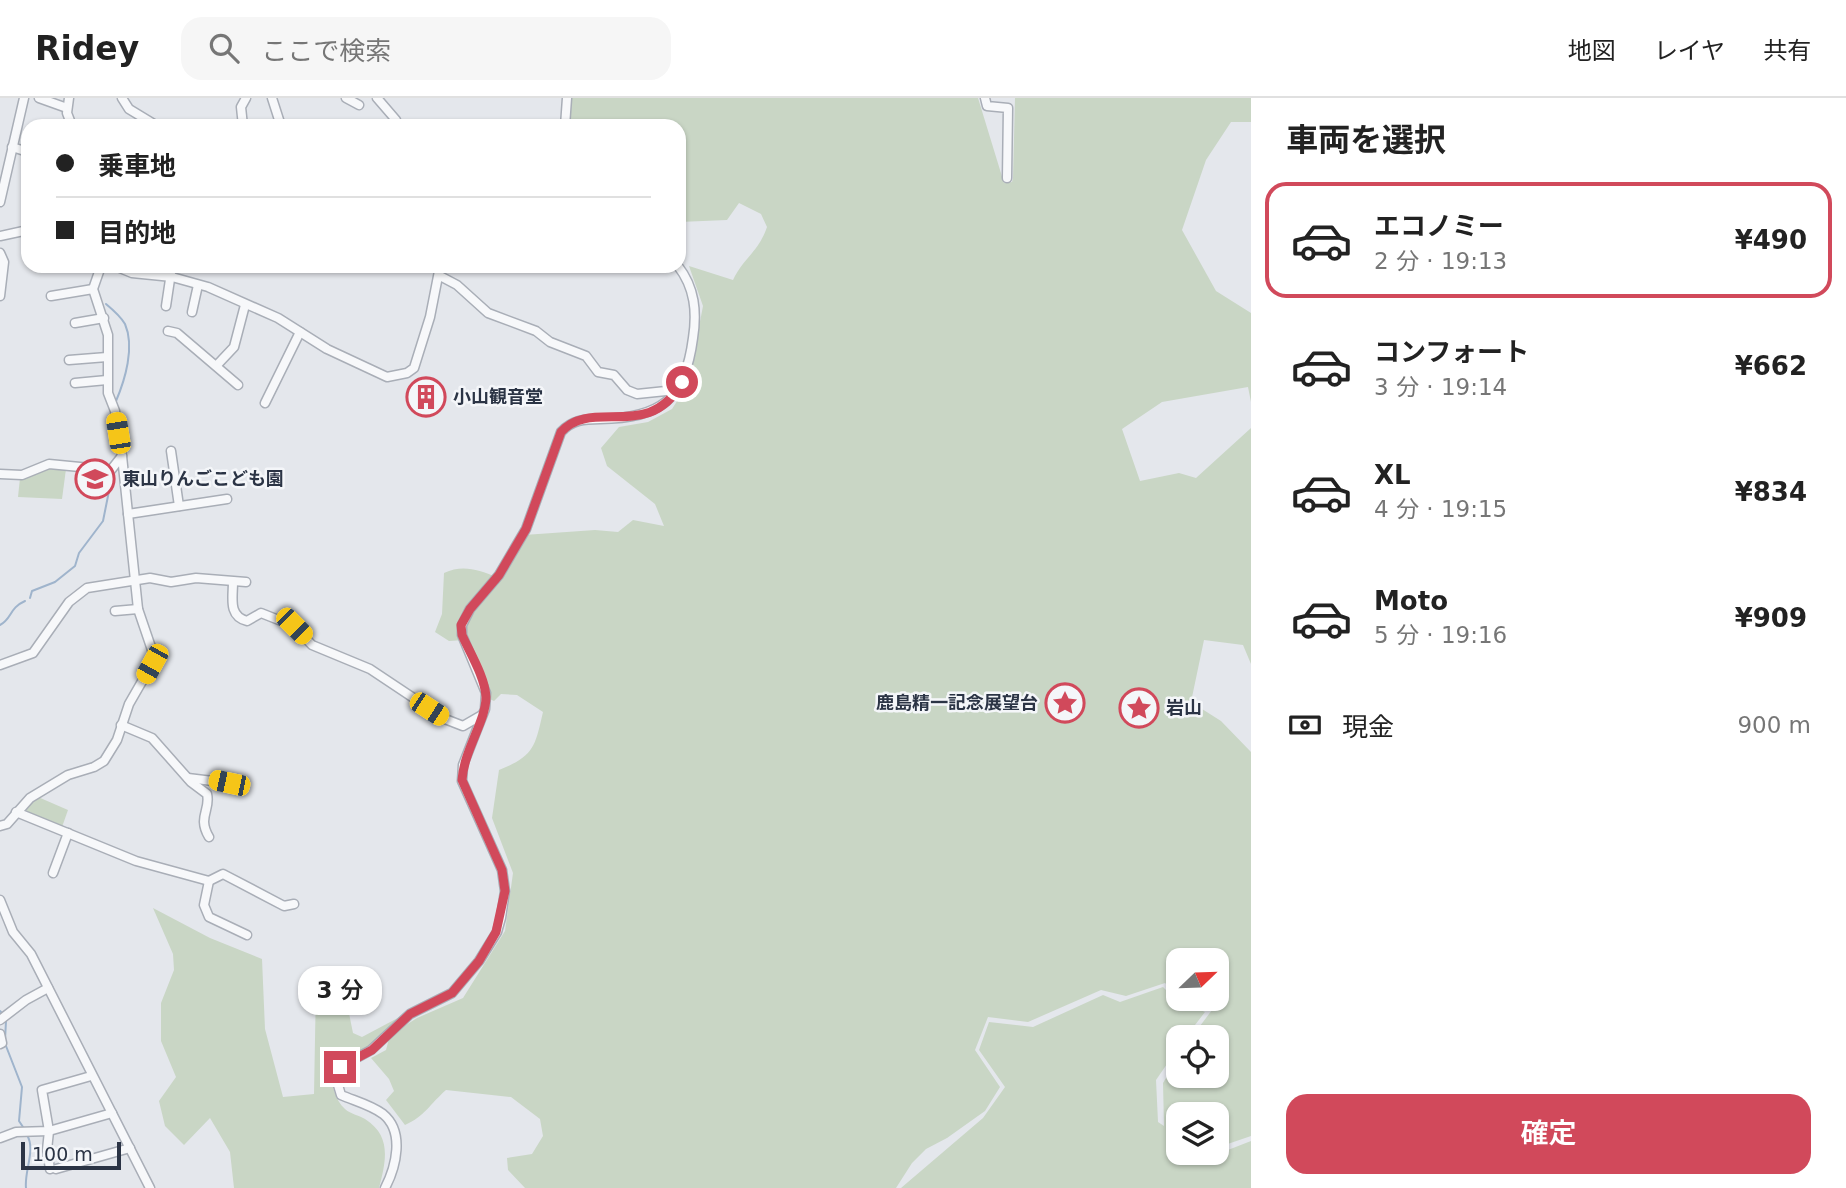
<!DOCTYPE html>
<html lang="ja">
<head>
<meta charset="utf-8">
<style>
  :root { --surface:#fff; --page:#f6f6f6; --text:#222; --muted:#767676; --line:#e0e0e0; --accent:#d1495b }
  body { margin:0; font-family:"DejaVu Sans","Noto Sans JP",sans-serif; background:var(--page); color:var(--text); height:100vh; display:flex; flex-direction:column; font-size:26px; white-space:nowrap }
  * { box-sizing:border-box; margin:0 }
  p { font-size:23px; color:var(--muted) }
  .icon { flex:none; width:38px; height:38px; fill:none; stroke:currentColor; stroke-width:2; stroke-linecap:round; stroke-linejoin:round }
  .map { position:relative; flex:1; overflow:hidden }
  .drawer { display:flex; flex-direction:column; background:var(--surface); width:595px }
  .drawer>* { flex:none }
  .hud { position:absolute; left:21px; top:21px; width:665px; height:154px; border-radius:21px; box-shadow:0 2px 5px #0004; display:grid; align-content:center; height:154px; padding:0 35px; background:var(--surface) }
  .needle { width:46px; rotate:67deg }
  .fabs { position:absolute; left:1166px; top:850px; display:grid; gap:14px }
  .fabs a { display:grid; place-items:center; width:63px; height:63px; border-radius:14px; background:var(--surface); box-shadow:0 2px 5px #0004; font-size:35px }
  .scale { position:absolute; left:21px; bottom:18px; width:100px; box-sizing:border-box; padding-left:7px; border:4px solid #2b3445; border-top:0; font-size:19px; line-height:24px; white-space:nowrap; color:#2b3445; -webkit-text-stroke:5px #f4f6f9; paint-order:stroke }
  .end { position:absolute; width:32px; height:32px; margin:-16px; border:9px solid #d1495b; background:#fff; box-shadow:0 0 0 4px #fff }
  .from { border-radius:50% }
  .bubble { position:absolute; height:49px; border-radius:21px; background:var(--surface); box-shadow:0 2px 5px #0004; font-size:23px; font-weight:600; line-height:49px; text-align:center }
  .car { position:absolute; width:21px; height:42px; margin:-21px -10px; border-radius:9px; box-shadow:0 0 5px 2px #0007; background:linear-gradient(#f5c518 24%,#345 0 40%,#f5c518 0 76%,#345 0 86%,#f5c518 0) }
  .hud b { display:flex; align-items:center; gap:24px; height:66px; font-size:26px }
  .hud b+b { border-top:2px solid var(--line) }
  .hud i { width:18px; height:18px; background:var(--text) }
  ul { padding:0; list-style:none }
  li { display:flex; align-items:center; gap:21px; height:116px; margin:0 14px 10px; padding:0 21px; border:4px solid transparent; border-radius:21px }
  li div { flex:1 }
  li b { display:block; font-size:26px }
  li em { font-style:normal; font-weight:600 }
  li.current { border-color:var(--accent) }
  li>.icon { width:63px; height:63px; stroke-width:1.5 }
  h2 { padding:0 35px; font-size:32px; line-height:84px }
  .pay { display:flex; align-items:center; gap:18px; height:77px; padding:0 35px; font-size:26px }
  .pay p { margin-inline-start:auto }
  .cta { display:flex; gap:14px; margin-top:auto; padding:14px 35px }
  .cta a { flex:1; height:80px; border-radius:21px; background:var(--accent); color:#fff; font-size:28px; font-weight:600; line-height:80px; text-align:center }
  header { display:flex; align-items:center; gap:42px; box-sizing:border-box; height:98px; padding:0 35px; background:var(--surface); border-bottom:2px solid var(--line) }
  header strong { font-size:33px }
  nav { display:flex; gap:38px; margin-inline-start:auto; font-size:24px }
  .search { width:490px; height:63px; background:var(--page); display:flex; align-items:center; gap:18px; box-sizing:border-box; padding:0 24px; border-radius:21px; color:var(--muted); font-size:26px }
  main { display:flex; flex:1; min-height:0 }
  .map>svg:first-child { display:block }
  .green { fill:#c9d6c5 }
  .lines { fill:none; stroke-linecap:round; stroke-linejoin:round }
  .stream { stroke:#9fb4cc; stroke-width:2 }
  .minor-casing { stroke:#a9aeb7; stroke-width:11 }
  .minor { stroke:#f7f8fa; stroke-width:8 }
  .route { stroke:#d1495b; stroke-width:9 }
  .labels { text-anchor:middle; stroke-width:5; stroke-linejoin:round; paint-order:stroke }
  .poi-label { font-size:18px; font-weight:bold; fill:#2b3445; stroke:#f4f6f9; text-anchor:start }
</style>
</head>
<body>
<header>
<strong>Ridey</strong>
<div class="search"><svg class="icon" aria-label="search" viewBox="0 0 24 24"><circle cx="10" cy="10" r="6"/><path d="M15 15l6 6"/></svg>ここで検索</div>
<nav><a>地図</a><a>レイヤ</a><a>共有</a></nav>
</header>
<main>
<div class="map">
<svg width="1251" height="1090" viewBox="0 0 1251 1090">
  <rect width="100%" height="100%" fill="#e4e7ec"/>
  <g class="green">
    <path d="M570,0H978L1004,85L1012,84L1013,80L1015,0H1251V24H1231L1206,62L1182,132L1216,193L1251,215V304L1248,289L1162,304L1122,331L1140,383L1179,375L1196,380L1251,330V566L1243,547L1204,542L1191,604L1221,623L1251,654V1038L1216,1050V1017H1178V1035L1167,1030L1178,1037V1055H1205L1210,1059L1251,1043V1090H901L983,1020L1005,989L979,952L989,924L1033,929L1103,897L1120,904L1163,889L1176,902L1205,914L1185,940H1178V950L1156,982L1158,1024L1164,1028L1163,985L1178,960V978H1216V940H1191L1212,912L1186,901H1216V863H1178V897L1165,885L1126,898L1101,892L1028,924L988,919L975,952L1000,989L985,1013L947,1040L926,1051L912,1065L896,1090H525L508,1072L507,1060L532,1056L543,1038L540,1021L511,999L446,992C430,1006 425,1018 405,1027L386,1002L394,993L389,981L371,960L386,952L390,937L417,920L463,900L505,833L513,775L492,720L499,672C534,658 535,649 543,614L517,597L501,596L494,603L485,599L464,542L449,543L435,534L442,516L444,475C463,466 478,472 497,479L524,437L595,432L618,434L633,422L664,428L655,406L607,368L601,350L619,329L648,324L672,311L688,286L703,208L689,168L733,182C744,159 758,155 767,129L761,116L739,105L727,122L679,124V28H569Z"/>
    <polygon points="50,369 66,371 62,401 18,399 20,380"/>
    <polygon points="38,699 68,712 62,729 25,715 31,704"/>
    <path d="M153,810L210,840L262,861L265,931L283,999L314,996L316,887L343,886L353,935L362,939L426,905L371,949L336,967L330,976C333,989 335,1002 345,1011C350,1016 359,1017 365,1021C392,1038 386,1063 379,1090H234L230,1054L210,1020L184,1047L165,1028L159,1003L176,979L161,943V905L174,872L173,856Z"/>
  </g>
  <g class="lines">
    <g class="stream">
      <path d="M106,206C112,211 121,219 125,226C135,249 125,282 116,303"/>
      <polyline points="30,500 32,493 55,484 75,468 79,455 103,423 111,383"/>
      <path d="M0,527C12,521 9,510 25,503"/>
      <polyline points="0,913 1,914"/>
      <polyline points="5,942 6,923"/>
      <polyline points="6,948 22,989 19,1023 25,1032"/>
      <path d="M26,1090C24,1073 36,1052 27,1037"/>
    </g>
    <g class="minor-casing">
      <g id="minor">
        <polyline points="39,0 67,10"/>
        <polyline points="69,0 67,15 72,28"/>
        <polyline points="122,0 129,11 157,28"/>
        <polyline points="272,0 281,28"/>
        <polyline points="346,0 359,7"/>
        <polyline points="377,0 396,22"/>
        <polyline points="985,0 987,8 1008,10 1007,80"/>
        <polyline points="243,28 241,9 246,0"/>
        <polyline points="565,28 567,0"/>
        <polyline points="12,49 28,54"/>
        <polyline points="0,104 24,0"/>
        <polyline points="0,138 28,132"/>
        <polyline points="0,155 4,164 0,198"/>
        <polyline points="115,168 132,175 172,179 208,189 278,220 327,251 387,279 407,275 414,270 430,219 440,168"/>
        <polyline points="440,178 457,187 488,215 536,233 550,244 586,258 598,274 614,277 627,292 637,296 666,293 682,284"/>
        <polyline points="51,198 93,191"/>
        <polyline points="166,208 172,168"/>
        <polyline points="192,214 198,187"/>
        <polyline points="75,225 104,220"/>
        <polyline points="168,233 177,235 238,287"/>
        <polyline points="69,262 107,259"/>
        <polyline points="217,267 234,249 245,207"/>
        <polyline points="75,285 107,282"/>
        <polyline points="265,305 300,234"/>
        <polyline points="171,353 179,408"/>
        <polyline points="0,376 22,377 49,366 111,372 122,358"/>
        <polyline points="128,416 227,401"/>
        <path d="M233,484C233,500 228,518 247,523L261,515L294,528L312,547L370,571L445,621L463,628L482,617"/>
        <polyline points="115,513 138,511"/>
        <polyline points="0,567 33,555 69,504 87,490 150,480 171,484 196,480 246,484"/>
        <path d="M121,627L152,640L191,684L207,696C211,712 197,719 209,739"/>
        <polyline points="188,680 229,685"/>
        <polyline points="16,714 136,763 209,783 223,776 284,808 294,806"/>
        <polyline points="0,728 7,726 30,700 68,677 94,669 104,663 117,642 129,606 152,566 153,555 138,511 122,358 115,313 108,295 108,237 93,191 101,168"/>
        <polyline points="53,775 68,735"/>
        <polyline points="209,783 204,807 209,819 247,837"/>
        <polyline points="0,802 13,834 31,856 150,1090"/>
        <polyline points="0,922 26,902 48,890"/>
        <polyline points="0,936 2,945 0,946"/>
        <polyline points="0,1040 16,1034 49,1033 112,1015"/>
        <polyline points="50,1071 47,1052 49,1033 42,992 91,978"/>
        <polyline points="56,1071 130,1050"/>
        <path d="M385,1090C396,1069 405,1034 383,1016C371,1007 355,1003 341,997L335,977L340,969L371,952L410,916L452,895L479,863L497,834L501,820L505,793L502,772L462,683L463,667L485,611L486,595L462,537V527L470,511L499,477L526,431L561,334C572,322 584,321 600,321C661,320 685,302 693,240C697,214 695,190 678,168"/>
      </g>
    </g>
    <use href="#minor" class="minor"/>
  </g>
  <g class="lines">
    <path class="route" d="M340,969L372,952L410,916L452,895L479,863L496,834L505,793L502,772L462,682C464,652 486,623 486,599C485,579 470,555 462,537L461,527L470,511L499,477L526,431L561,334C592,299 649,345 682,284"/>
  </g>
  <defs>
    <g id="building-ring" transform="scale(2.0125)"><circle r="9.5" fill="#f4f6f9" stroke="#d1495b" stroke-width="1.5"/><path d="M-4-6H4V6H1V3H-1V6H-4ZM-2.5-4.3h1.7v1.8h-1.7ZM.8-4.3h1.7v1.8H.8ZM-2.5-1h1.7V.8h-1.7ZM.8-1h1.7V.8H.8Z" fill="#d1495b"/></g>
    <g id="school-ring" transform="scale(2.0125)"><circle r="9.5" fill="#f4f6f9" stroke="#d1495b" stroke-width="1.5"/><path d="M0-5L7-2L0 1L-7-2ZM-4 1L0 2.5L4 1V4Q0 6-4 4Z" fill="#d1495b"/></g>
    <g id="sight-ring" transform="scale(2.0125)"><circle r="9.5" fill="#f4f6f9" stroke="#d1495b" stroke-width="1.5"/><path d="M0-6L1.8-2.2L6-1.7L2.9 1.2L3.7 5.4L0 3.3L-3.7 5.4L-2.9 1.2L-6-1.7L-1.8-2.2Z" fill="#d1495b"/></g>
  </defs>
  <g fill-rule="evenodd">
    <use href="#building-ring" x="426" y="299"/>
    <use href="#school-ring" x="95" y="381"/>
    <use href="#sight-ring" x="1065" y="605"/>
    <use href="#sight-ring" x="1139" y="610"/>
  </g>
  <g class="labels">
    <g class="poi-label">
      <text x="453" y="305">小山観音堂</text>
      <text x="122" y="387">東山りんごこども園</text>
      <text x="1038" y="611" text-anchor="end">鹿島精一記念展望台</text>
      <text x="1166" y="616">岩山</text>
    </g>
  </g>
</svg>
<div class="fabs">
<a><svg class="needle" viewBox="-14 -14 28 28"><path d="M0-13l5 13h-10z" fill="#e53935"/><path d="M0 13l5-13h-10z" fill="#767676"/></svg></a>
<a><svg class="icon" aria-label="locate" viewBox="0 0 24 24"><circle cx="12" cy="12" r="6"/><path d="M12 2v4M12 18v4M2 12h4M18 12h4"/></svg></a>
<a><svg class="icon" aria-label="layers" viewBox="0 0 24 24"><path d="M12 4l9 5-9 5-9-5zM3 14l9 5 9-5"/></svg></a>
</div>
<div class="scale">100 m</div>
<i class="end from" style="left:682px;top:284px"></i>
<i class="end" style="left:340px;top:969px"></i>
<div class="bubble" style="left:298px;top:868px;width:84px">3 分</div>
<i class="car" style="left:118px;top:335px;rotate:351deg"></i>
<i class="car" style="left:294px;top:528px;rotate:135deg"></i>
<i class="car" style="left:152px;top:566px;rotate:209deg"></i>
<i class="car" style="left:429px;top:611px;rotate:123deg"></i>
<i class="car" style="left:229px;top:685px;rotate:282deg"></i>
<div class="hud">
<b><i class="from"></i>乗車地</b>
<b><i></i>目的地</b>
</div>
</div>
<section class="drawer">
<h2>車両を選択</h2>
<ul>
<li class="current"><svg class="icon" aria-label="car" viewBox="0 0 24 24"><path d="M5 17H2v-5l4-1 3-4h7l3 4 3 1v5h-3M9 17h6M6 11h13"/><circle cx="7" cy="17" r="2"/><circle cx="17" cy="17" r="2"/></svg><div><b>エコノミー</b><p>2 分 · 19:13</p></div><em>¥490</em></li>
<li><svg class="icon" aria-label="car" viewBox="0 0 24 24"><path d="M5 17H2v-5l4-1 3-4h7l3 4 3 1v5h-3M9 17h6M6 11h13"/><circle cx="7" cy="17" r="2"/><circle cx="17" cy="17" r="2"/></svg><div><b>コンフォート</b><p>3 分 · 19:14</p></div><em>¥662</em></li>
<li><svg class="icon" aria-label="car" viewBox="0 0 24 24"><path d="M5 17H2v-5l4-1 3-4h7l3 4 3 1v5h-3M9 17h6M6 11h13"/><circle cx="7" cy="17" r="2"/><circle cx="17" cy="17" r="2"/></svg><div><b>XL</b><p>4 分 · 19:15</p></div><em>¥834</em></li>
<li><svg class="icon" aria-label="car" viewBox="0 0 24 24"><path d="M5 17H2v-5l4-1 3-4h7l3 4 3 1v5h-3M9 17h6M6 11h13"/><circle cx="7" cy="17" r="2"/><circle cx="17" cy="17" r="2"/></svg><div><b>Moto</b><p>5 分 · 19:16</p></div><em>¥909</em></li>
</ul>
<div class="pay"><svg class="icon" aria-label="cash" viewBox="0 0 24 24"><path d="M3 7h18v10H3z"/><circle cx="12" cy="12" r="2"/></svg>現金<p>900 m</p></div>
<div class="cta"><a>確定</a></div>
</section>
</main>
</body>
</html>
